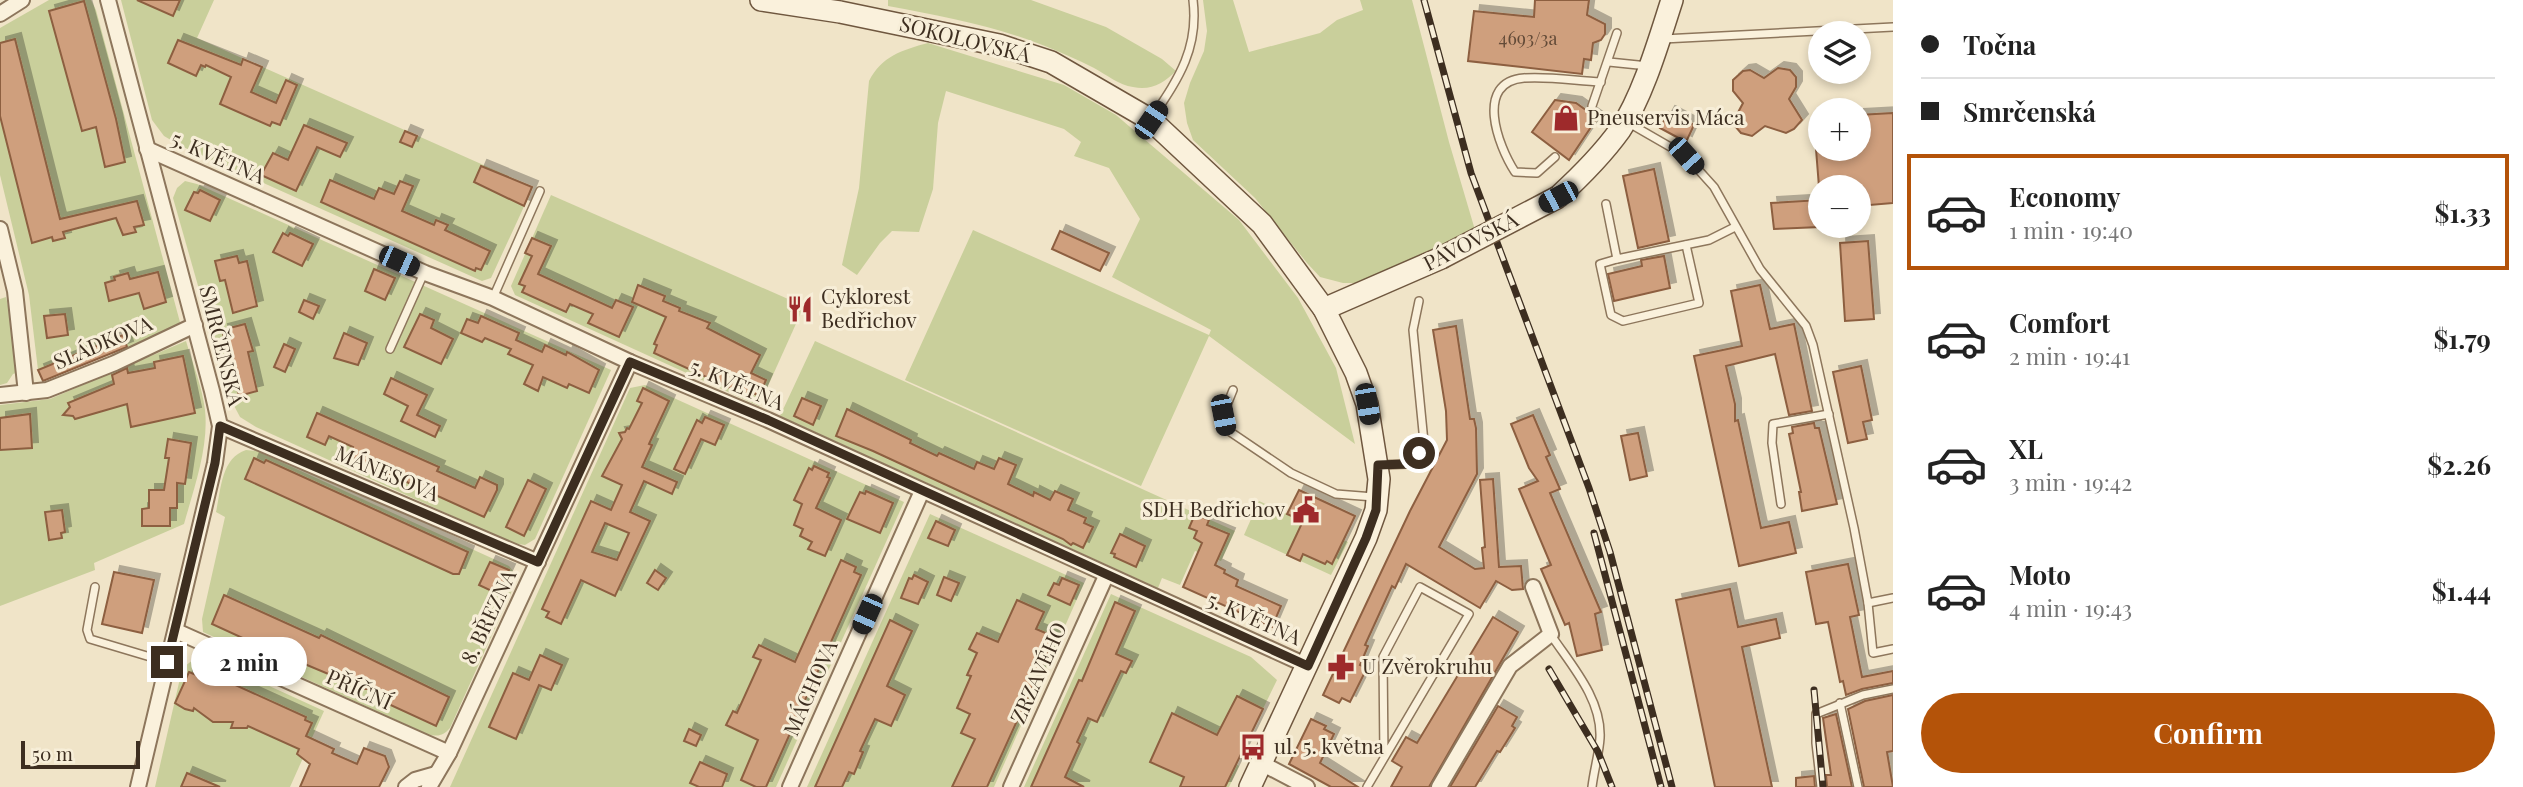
<!DOCTYPE html>
<html lang="en">
<head>
<meta charset="utf-8">
<style>
  :root { --surface:#fff; --page:#f6f6f6; --text:#222; --muted:#767676; --line:#e0e0e0; --accent:#b45309 }
  body { margin:0; font-family:"Playfair Display",serif; background:var(--page); color:var(--text); height:100vh; display:flex; flex-direction:column; font-size:26px; white-space:nowrap }
  * { box-sizing:border-box; margin:0 }
  p { font-size:23px; color:var(--muted) }
  .icon { flex:none; width:38px; height:38px; fill:none; stroke:currentColor; stroke-width:2; stroke-linecap:round; stroke-linejoin:round }
  .map { position:relative; flex:1; overflow:hidden }
  .details { display:flex; flex-direction:column; background:var(--surface); width:630px }
  .details>* { flex:none }
  .hud { display:grid; align-content:center; height:154px; padding:0 28px; background:var(--surface) }
  .controls { position:absolute; left:1808px; top:21px; display:grid; gap:14px }
  .controls a { display:grid; place-items:center; width:63px; height:63px; border-radius:50%; background:var(--surface); box-shadow:0 4px 10px #0003; font-size:35px }
  .scale { position:absolute; left:21px; bottom:18px; width:119px; box-sizing:border-box; padding-left:7px; border:4px solid #3d2e20; border-top:0; font-size:19px; line-height:24px; white-space:nowrap; color:#3d2e20; -webkit-text-stroke:5px #f7eed8; paint-order:stroke }
  .end { position:absolute; width:32px; height:32px; margin:-16px; border:9px solid #3d2e20; background:#fff; box-shadow:0 0 0 4px #fff }
  .from { border-radius:50% }
  .bubble { position:absolute; height:49px; border-radius:24px; background:var(--surface); box-shadow:0 4px 10px #0003; font-size:23px; font-weight:700; line-height:49px; text-align:center }
  .car { position:absolute; width:21px; height:42px; margin:-21px -10px; border-radius:9px; box-shadow:0 0 5px 2px #0007; background:linear-gradient(#222 24%,#8ab4d8 0 40%,#222 0 76%,#8ab4d8 0 86%,#222 0) }
  .hud b { display:flex; align-items:center; gap:24px; height:66px; font-size:26px }
  .hud b+b { border-top:2px solid var(--line) }
  .hud i { width:18px; height:18px; background:var(--text) }
  ul { padding:0; list-style:none }
  li { display:flex; align-items:center; gap:21px; height:116px; margin:0 14px 10px; padding:0 14px; border:4px solid transparent; border-radius:0px }
  li div { flex:1 }
  li b { display:block; font-size:26px }
  li em { font-style:normal; font-weight:700 }
  li.active { border-color:var(--accent) }
  li>.icon { width:63px; height:63px; stroke-width:1.5 }
  .cta { display:flex; gap:14px; margin-top:auto; padding:14px 28px }
  .cta a { flex:1; height:80px; border-radius:42px; background:var(--accent); color:#fff; font-size:28px; font-weight:700; line-height:80px; text-align:center }
  main { display:flex; flex:1; min-height:0 }
  .map>svg:first-child { display:block }
  .green { fill:#c9cf9b }
  .building { fill:#cf9f7d; stroke:#8d5f41; stroke-width:2; fill-rule:evenodd; filter:url(#shadow) }
  .lines { fill:none; stroke-linecap:round; stroke-linejoin:round }
  .lane-casing { stroke:#8d765c; stroke-width:10 }
  .street-casing { stroke:#8d765c; stroke-width:18 }
  .secondary-casing { stroke:#6f573f; stroke-width:24 }
  .lane { stroke:#faf1dc; stroke-width:7 }
  .street { stroke:#faf1dc; stroke-width:14 }
  .secondary { stroke:#faf1dc; stroke-width:21 }
  .rail-casing { stroke:#3d2e20; stroke-width:7 }
  .rail { stroke:#f7eed8; stroke-width:4.5; stroke-dasharray:13; stroke-linecap:butt }
  .secondary-bridge-casing { stroke:#6f573f; stroke-width:24; stroke-linecap:butt }
  .secondary-bridge { stroke:#faf1dc; stroke-width:21 }
  .route { stroke:#3d2e20; stroke-width:9 }
  .labels { text-anchor:middle; stroke-width:6; stroke-linejoin:round; paint-order:stroke }
  .number-label { font-size:18px; fill:#624a37 }
  .street-label { font-size:21px; fill:#3d2e20; stroke:#f7eed8 }
  .poi-label { font-size:21px; fill:#3d2e20; stroke:#f7eed8; text-anchor:start }
</style>
</head>
<body>
<main>
<div class="map">
<svg width="1893" height="787" viewBox="0 0 1893 787">
  <defs>
    <filter id="shadow"><feDropShadow dx="6" dy="-6" stdDeviation="0" flood-color="#0004"/></filter>
  </defs>
  <rect width="100%" height="100%" fill="#f0e4c8"/>
  <g class="green">
    <polygon points="49,0 91,0 96,10 181,326 122,355 120,352 128,348 121,330 114,333 115,338 38,370 29,295 0,175 0,28"/>
    <polygon points="121,0 214,0 197,38 533,187 491,278 482,281 181,146 164,136 152,120"/>
    <path d="M888,0H1031L1106,27L1162,59L1176,71C1164,83 1151,91 1133,87C1119,85 1107,75 1094,68C1079,60 1062,53 1045,46C995,26 941,16 888,6Z"/>
    <polygon points="1203,0 1233,0 1249,52 1320,33 1337,20 1363,10 1360,0 1412,0 1449,142 1475,230 1357,283 1343,283 1320,277 1307,263 1255,198 1193,140 1187,123 1184,103 1190,83 1204,51 1207,31"/>
    <path d="M928,43L1064,85L1116,115L1239,220L1298,298L1336,368L1355,444L1209,336L1141,486L905,380L973,230L1209,335L1211,330L1112,277L1140,219L1109,168L1074,156L1081,142L1064,129L946,91L938,123L933,189L919,232L892,231L880,243L857,275L842,265L859,188L869,81C882,56 902,50 928,43Z"/>
    <polygon points="185,181 197,184 611,370 535,539 525,545 512,543 256,427 240,417 230,398 173,198 177,188"/>
    <polygon points="551,195 804,306 759,406 515,295 511,286"/>
    <polygon points="6,297 14,333 16,373 13,374 7,383 0,385 0,299"/>
    <path d="M186,341C193,364 202,387 205,410C209,447 194,488 184,524L94,563L95,570L0,606V405L50,399Z"/>
    <polygon points="815,341 1235,531 1221,561 1195,551 1180,585 1162,578 1158,588 780,416"/>
    <polygon points="645,385 904,502 776,787 450,787 630,388"/>
    <path d="M246,450L257,451L509,566L513,571L514,586L450,728C443,736 438,737 427,734L203,632L202,619L225,517L216,512C221,490 221,458 246,450Z"/>
    <polygon points="1259,501 1348,542 1331,575 1244,535"/>
    <polygon points="930,514 1084,583 994,787 807,787"/>
    <polygon points="1111,594 1251,657 1277,680 1236,764 1239,766 1229,787 1024,787"/>
    <path d="M202,658L215,661L324,711L290,787H155L181,674C185,664 192,659 202,658Z"/>
  </g>
  <g class="building">
    <polygon points="137,0 180,0 173,16"/>
    <polygon points="1535,0 1589,0 1587,15 1605,24 1605,34 1601,40 1593,43 1591,60 1584,59 1582,74 1468,61 1474,11 1534,17"/>
    <polygon points="84,1 116,119 125,162 105,167 96,127 82,131 49,11"/>
    <polygon points="15,39 60,219 137,201 144,225 134,227 136,232 123,235 116,218 63,232 65,238 53,241 52,237 32,243 0,116 0,43"/>
    <polygon points="178,40 241,65 243,59 262,67 251,92 276,103 286,80 297,85 280,125 272,122 270,126 220,104 231,77 206,65 205,67 201,65 196,76 168,63"/>
    <polygon points="1778,68 1790,70 1796,77 1796,87 1789,99 1802,120 1794,129 1786,133 1765,126 1752,136 1741,133 1735,126 1734,120 1743,103 1733,91 1733,80 1743,71 1750,70 1764,78"/>
    <polygon points="1555,100 1576,103 1597,118 1569,160 1532,132"/>
    <polygon points="1669,112 1694,125 1686,142 1660,128"/>
    <polygon points="1893,113 1893,203 1858,206 1858,187 1819,187 1816,149 1858,149 1858,115"/>
    <polygon points="304,125 347,143 340,157 317,147 296,191 261,175 273,153 288,160"/>
    <polygon points="405,131 417,136 412,147 400,142"/>
    <polygon points="481,166 532,187 524,206 474,182"/>
    <polygon points="1654,169 1669,241 1638,248 1623,176"/>
    <polygon points="330,180 374,199 379,188 394,194 400,181 413,186 402,211 434,225 436,220 448,225 445,230 490,251 481,270 476,268 475,271 321,202"/>
    <polygon points="200,190 220,200 210,221 185,210 194,192 198,193"/>
    <polygon points="1820,200 1820,227 1774,229 1771,203"/>
    <polygon points="1060,231 1109,253 1100,271 1052,249"/>
    <polygon points="283,233 288,236 290,233 313,244 302,266 273,252"/>
    <polygon points="532,238 551,246 538,274 612,308 616,300 633,307 619,337 588,323 593,314 570,304 566,312 522,292 525,286 519,284 532,256 525,253"/>
    <polygon points="1868,241 1874,319 1845,321 1840,243"/>
    <polygon points="237,256 239,263 247,261 257,306 233,313 225,280 220,281 215,261"/>
    <polygon points="1664,256 1670,288 1614,301 1608,274 1642,266 1641,260"/>
    <polygon points="374,269 395,278 385,300 365,291"/>
    <polygon points="158,272 166,302 144,309 139,293 109,301 105,283 115,280 114,277 128,273 130,279"/>
    <polygon points="638,285 665,296 663,301 680,308 679,311 710,323 707,328 760,355 751,373 766,380 759,396 753,393 752,398 654,353 657,345 654,344 666,317 632,302"/>
    <polygon points="1760,285 1770,329 1794,324 1812,411 1789,415 1775,354 1726,366 1735,404 1735,421 1738,420 1761,528 1789,522 1796,553 1739,566 1694,356 1742,346 1731,291"/>
    <polygon points="304,300 319,306 313,319 299,312"/>
    <polygon points="65,314 68,335 47,338 44,316"/>
    <polygon points="420,314 434,320 431,328 453,339 441,364 404,347"/>
    <polygon points="481,316 519,333 516,340 542,352 545,345 566,355 567,352 599,370 589,393 569,384 567,388 543,377 538,391 524,384 533,365 508,354 511,349 485,338 482,342 461,333 467,319 478,323"/>
    <polygon points="245,324 253,351 248,352 257,391 239,396 222,330"/>
    <polygon points="1456,326 1470,419 1474,419 1476,428 1477,474 1439,547 1475,569 1484,568 1482,548 1485,547 1480,480 1493,479 1499,567 1521,566 1523,589 1512,590 1496,581 1480,608 1406,564 1395,588 1392,586 1365,645 1368,646 1360,665 1367,668 1350,702 1342,698 1339,703 1323,695 1410,511 1447,440 1446,411 1433,330"/>
    <polygon points="344,333 367,343 358,365 334,358"/>
    <polygon points="123,335 127,347 43,381 38,370"/>
    <polygon points="284,344 295,349 285,372 274,367"/>
    <polygon points="183,356 195,413 131,427 127,404 75,419 73,416 63,415 70,407 68,403 114,384 112,375 127,368 128,373 155,368 154,362"/>
    <polygon points="1861,366 1872,420 1863,422 1867,439 1848,443 1833,372"/>
    <polygon points="391,378 427,395 417,415 440,426 435,437 401,421 408,406 384,394"/>
    <path d="M643,388L669,401L649,444L652,445L642,467L677,482L672,494L644,481L630,512L650,521L615,596L581,580L561,624L546,617L549,612L542,609L591,501L611,510L622,485L602,476L622,439L619,433L625,432L627,428L629,429L642,403L637,401ZM605,523L629,533L617,560L592,552Z"/>
    <polygon points="802,398 821,406 813,425 794,416"/>
    <polygon points="847,409 911,440 910,443 937,456 939,453 974,469 977,462 994,469 999,458 1016,465 1008,484 1033,496 1034,492 1050,500 1055,491 1073,499 1068,510 1086,518 1084,523 1093,527 1083,548 1073,543 1071,545 1063,539 873,451 836,436"/>
    <polygon points="317,413 439,467 437,471 475,488 480,477 497,485 497,490 484,517 349,456 353,447 329,436 325,445 307,437"/>
    <polygon points="30,414 32,448 0,450 0,418"/>
    <polygon points="1533,415 1550,455 1546,457 1560,489 1550,493 1601,612 1595,614 1602,650 1577,656 1569,623 1565,625 1541,569 1551,565 1519,489 1538,481 1529,468 1511,424"/>
    <polygon points="705,417 724,425 715,445 701,439 685,474 674,469 697,420 702,423"/>
    <polygon points="1814,423 1815,428 1819,428 1837,504 1802,511 1799,492 1801,492 1789,434 1793,433 1792,427"/>
    <polygon points="1638,433 1647,476 1630,480 1621,436"/>
    <polygon points="168,439 191,443 185,484 177,483 177,508 170,508 170,526 142,526 142,509 149,508 149,490 164,490 169,458 165,458"/>
    <polygon points="254,458 264,463 266,460 468,552 459,574 453,574 245,479"/>
    <polygon points="814,466 829,473 827,477 830,478 816,508 841,520 825,556 808,549 812,542 800,536 803,529 794,525 802,504 794,500 809,468 812,470"/>
    <polygon points="528,480 546,489 524,536 506,527"/>
    <polygon points="1299,490 1355,516 1332,564 1327,561 1325,564 1303,554 1300,561 1287,555 1303,521 1287,514"/>
    <polygon points="866,491 893,503 880,533 847,519 860,492 865,494"/>
    <polygon points="62,510 65,532 61,533 62,538 49,540 45,512"/>
    <polygon points="1195,514 1209,520 1207,525 1229,534 1215,565 1225,570 1224,573 1238,580 1236,586 1281,606 1272,627 1183,587 1202,543 1194,538 1197,531 1189,528"/>
    <polygon points="936,521 955,530 948,546 928,538"/>
    <polygon points="1120,534 1145,546 1136,567 1114,557 1115,554 1111,553"/>
    <polygon points="841,560 856,567 854,572 861,575 766,787 756,787 741,780 758,740 726,725 733,711 737,713 761,660 753,657 759,645 795,662"/>
    <polygon points="490,562 509,570 498,594 479,585"/>
    <polygon points="1848,564 1859,615 1850,617 1862,677 1893,671 1893,683 1862,689 1846,695 1843,681 1840,682 1828,622 1816,624 1806,572"/>
    <polygon points="655,570 666,578 658,590 647,583"/>
    <polygon points="114,572 154,580 142,633 102,624"/>
    <polygon points="914,575 928,582 918,604 901,598 909,578 912,579"/>
    <polygon points="944,577 959,583 951,601 937,595"/>
    <polygon points="1062,578 1079,585 1070,605 1048,595 1054,583 1059,585"/>
    <polygon points="1730,589 1738,627 1776,619 1780,638 1742,647 1772,787 1715,787 1676,600"/>
    <polygon points="224,595 319,638 321,635 449,697 436,726 371,696 374,689 354,689 358,681 345,681 307,665 297,663 212,624"/>
    <polygon points="1017,600 1044,612 1036,629 1055,637 987,787 952,787 975,739 961,733 970,714 957,708 971,676 967,675 977,653 969,649 977,633 998,642"/>
    <polygon points="1115,602 1135,611 1116,654 1132,661 1126,673 1121,671 1097,722 1088,718 1077,742 1080,744 1065,777 1084,787 1031,787 1079,680 1082,681"/>
    <polygon points="1493,617 1518,632 1429,787 1391,787 1402,767 1392,761 1406,737 1417,743"/>
    <polygon points="890,620 912,631 887,686 905,695 891,726 875,719 860,751 863,752 854,774 849,772 842,787 815,787"/>
    <polygon points="540,655 562,665 551,690 539,685 516,739 489,727 513,673 529,680"/>
    <polygon points="189,672 206,679 209,673 306,717 305,720 312,723 306,736 334,749 332,753 357,764 364,748 385,756 389,767 379,787 300,787 310,764 297,754 299,749 248,726 247,728 231,728 233,722 213,722 194,708 193,711 185,709 175,703"/>
    <polygon points="1893,695 1893,751 1887,752 1893,787 1864,787 1848,709 1865,701"/>
    <polygon points="1237,696 1263,709 1225,787 1180,787 1184,777 1150,762 1172,713 1217,735"/>
    <polygon points="1498,706 1517,717 1512,726 1515,728 1500,752 1497,751 1475,787 1450,787"/>
    <polygon points="1836,714 1852,787 1827,787 1826,775 1831,775 1823,718"/>
    <polygon points="1311,719 1326,726 1324,729 1334,734 1320,763 1358,787 1331,787 1289,764"/>
    <polygon points="689,729 701,735 696,746 684,741"/>
    <polygon points="700,762 727,774 722,787 699,787 690,783"/>
    <polygon points="187,773 220,787 181,787"/>
    <polygon points="1814,776 1815,787 1796,787 1796,778"/>
  </g>
  <g class="lines">
    <g class="lane-casing">
      <g id="lane">
        <polyline points="1663,39 1893,27"/>
        <polyline points="1609,62 1648,66"/>
        <polyline points="1592,106 1617,33"/>
        <path d="M1152,118C1178,79 1199,49 1193,0"/>
        <polyline points="1627,122 1686,156 1714,187 1760,269 1806,326 1813,345 1854,528 1868,603 1893,598"/>
        <path d="M1555,157L1537,173L1515,172C1498,146 1474,82 1524,78C1549,76 1577,81 1601,82"/>
        <polyline points="1606,204 1617,259 1709,240 1735,227"/>
        <polyline points="1617,259 1600,264 1611,315 1623,321 1699,303 1686,245"/>
        <polyline points="493,298 540,191"/>
        <polyline points="390,349 424,273"/>
        <polyline points="1233,390 1223,415 1226,429 1291,473 1336,494 1374,497"/>
        <polyline points="1378,465 1407,464 1419,453 1424,442 1413,330 1419,301"/>
        <polyline points="1781,504 1772,443 1773,424 1829,414"/>
        <polyline points="95,587 87,630 90,639 167,662"/>
        <polyline points="1868,603 1873,653 1893,649"/>
        <path d="M1551,635C1571,665 1602,699 1600,738C1599,754 1594,770 1592,787"/>
        <polyline points="1840,703 1858,787"/>
        <polyline points="1367,787 1469,614 1420,587 1383,657 1384,758"/>
        <polyline points="1821,787 1816,743 1816,714 1863,695 1893,689"/>
      </g>
    </g>
    <g class="street-casing">
      <g id="street">
        <polyline points="108,0 212,391 220,426 215,463 138,787"/>
        <polyline points="0,14 22,0"/>
        <polyline points="147,149 425,273 493,298 630,362 768,420 1308,666"/>
        <polyline points="0,229 15,291 26,393"/>
        <polyline points="0,395 47,390 115,363 195,325"/>
        <polyline points="220,426 538,562"/>
        <polyline points="176,631 449,753"/>
        <polyline points="1261,763 1307,787"/>
        <polyline points="406,787 415,780 436,774"/>
        <polyline points="429,787 449,753 630,362"/>
        <polyline points="790,787 922,491"/>
        <polyline points="1011,787 1106,576"/>
        <polyline points="1439,787 1510,666 1551,634 1533,587"/>
      </g>
    </g>
    <g class="secondary-casing">
      <g id="secondary">
        <polyline points="761,0 840,12 999,45 1051,62 1151,120 1262,224 1324,309 1356,373 1367,404 1379,479 1376,510 1366,538 1250,787"/>
        <path d="M1558,197C1581,176 1602,155 1620,130C1643,96 1659,40 1672,0"/>
        <polyline points="1324,309 1441,258"/>
      </g>
    </g>
    <use href="#lane" class="lane"/>
    <use href="#street" class="street"/>
    <use href="#secondary" class="secondary"/>
    <g class="rail-casing">
      <g id="rail">
        <polyline points="1424,0 1471,173 1589,488 1610,552 1672,787"/>
        <polyline points="1594,533 1661,787"/>
        <polyline points="1549,669 1598,752 1612,787"/>
        <polyline points="1814,690 1823,787"/>
      </g>
    </g>
    <use href="#rail" class="rail"/>
    <g class="secondary-bridge-casing">
      <polyline id="secondary-bridge" points="1441,258 1558,197"/>
    </g>
    <use href="#secondary-bridge" class="secondary-bridge"/>
  </g>
  <g class="lines">
    <polyline class="route" points="167,662 215,463 220,426 538,562 630,362 768,420 1308,666 1366,538 1376,510 1378,465 1407,464 1419,453"/>
  </g>
  <defs>
    <g id="shop-bare" transform="scale(2.1)"><path d="M-5-2.5h2.3a2.7 3.5 0 0 1 5.4 0H5L5.5 6h-11ZM-1.5-2.5h3a1.5 2.3 0 0 0-3 0Z" fill="#9e2a2b" stroke="#f7eed8" stroke-width="2.5" paint-order="stroke"/></g>
    <g id="restaurant-bare" transform="scale(2.1)"><path d="M-5-6h1v4h1v-4h1v4h1v-4h1v5L-1.5 .5V6h-2V.5L-5-1ZM5-6V6H3V1.5H1.5Q1.5-4 5-6Z" fill="#9e2a2b" stroke="#f7eed8" stroke-width="2.5" paint-order="stroke"/></g>
    <g id="civic-bare" transform="scale(2.1)"><path d="M-.6-6.5H3V-4.5H.6V-3L4-1V1h2V6H-6V1h2V-1L-.6-3ZM-1.2 2.5V6h2.4V2.5Z" fill="#9e2a2b" stroke="#f7eed8" stroke-width="2.5" paint-order="stroke"/></g>
    <g id="pharmacy-bare" transform="scale(2.1)"><path d="M-2-6h4v4h4v4h-4v4h-4v-4h-4v-4h4Z" fill="#9e2a2b" stroke="#f7eed8" stroke-width="2.5" paint-order="stroke"/></g>
    <g id="bus-bare" transform="scale(2.1)"><path d="M-5-6H5V4H4V6H2V4H-2V6H-4V4H-5ZM-3.5-4V0h7V-4ZM-3.5 1.2v1.5H-2V1.2ZM2 1.2v1.5H3.5V1.2Z" fill="#9e2a2b" stroke="#f7eed8" stroke-width="2.5" paint-order="stroke"/></g>
  </defs>
  <g fill-rule="evenodd">
    <use href="#shop-bare" x="1566" y="118"/>
    <use href="#restaurant-bare" x="800" y="309"/>
    <use href="#civic-bare" x="1306" y="510"/>
    <use href="#pharmacy-bare" x="1341" y="667"/>
    <use href="#bus-bare" x="1253" y="747"/>
  </g>
  <g class="labels">
    <g class="number-label">
      <text x="1528" y="45">4693/3a</text>
    </g>
    <g class="street-label">
      <text transform="translate(965 40) rotate(14)" y="7">SOKOLOVSKÁ</text>
      <text transform="translate(218 158) rotate(24)" y="7">5. KVĚTNA</text>
      <text transform="translate(1471 242) rotate(-27)" y="7">PÁVOVSKÁ</text>
      <text transform="translate(103 343) rotate(-23)" y="7">SLÁDKOVA</text>
      <text transform="translate(221 346) rotate(76)" y="7">SMRČENSKÁ</text>
      <text transform="translate(737 385) rotate(23)" y="7">5. KVĚTNA</text>
      <text transform="translate(387 474) rotate(23)" y="7">MÁNESOVA</text>
      <text transform="translate(489 617) rotate(-65)" y="7">8. BŘEZNA</text>
      <text transform="translate(1254 619) rotate(24)" y="7">5. KVĚTNA</text>
      <text transform="translate(1039 673) rotate(-66)" y="7">ZRZAVÉHO</text>
      <text transform="translate(811 688) rotate(-66)" y="7">MÁCHOVA</text>
      <text transform="translate(359 690) rotate(24)" y="7">PŘÍČNÍ</text>
    </g>
    <g class="poi-label">
      <text x="1587" y="125">Pneuservis Máca</text>
      <text x="821" y="304">Cyklorest<tspan x="821" dy="24">Bedřichov</tspan></text>
      <text x="1285" y="517" text-anchor="end">SDH Bedřichov</text>
      <text x="1362" y="674">U Zvěrokruhu</text>
      <text x="1274" y="754">ul. 5. května</text>
    </g>
  </g>
</svg>
<div class="controls">
<a><svg class="icon" aria-label="layers" viewBox="0 0 24 24"><path d="M12 4l9 5-9 5-9-5zM3 14l9 5 9-5"/></svg></a>
<a>+</a>
<a>−</a>
</div>
<div class="scale">50 m</div>
<i class="end from" style="left:1419px;top:453px"></i>
<i class="end" style="left:167px;top:662px"></i>
<div class="bubble" style="left:191px;top:637px;width:116px">2 min</div>
<i class="car" style="left:1151px;top:120px;rotate:34deg"></i>
<i class="car" style="left:1686px;top:156px;rotate:138deg"></i>
<i class="car" style="left:1558px;top:197px;rotate:242deg"></i>
<i class="car" style="left:399px;top:261px;rotate:114deg"></i>
<i class="car" style="left:1367px;top:404px;rotate:170deg"></i>
<i class="car" style="left:1223px;top:415px;rotate:169deg"></i>
<i class="car" style="left:867px;top:614px;rotate:204deg"></i>
</div>
<section class="details">
<div class="hud">
<b><i class="from"></i>Točna</b>
<b><i></i>Smrčenská</b>
</div>
<ul>
<li class="active"><svg class="icon" aria-label="car" viewBox="0 0 24 24"><path d="M5 17H2v-5l4-1 3-4h7l3 4 3 1v5h-3M9 17h6M6 11h13"/><circle cx="7" cy="17" r="2"/><circle cx="17" cy="17" r="2"/></svg><div><b>Economy</b><p>1 min · 19:40</p></div><em>$1.33</em></li>
<li><svg class="icon" aria-label="car" viewBox="0 0 24 24"><path d="M5 17H2v-5l4-1 3-4h7l3 4 3 1v5h-3M9 17h6M6 11h13"/><circle cx="7" cy="17" r="2"/><circle cx="17" cy="17" r="2"/></svg><div><b>Comfort</b><p>2 min · 19:41</p></div><em>$1.79</em></li>
<li><svg class="icon" aria-label="car" viewBox="0 0 24 24"><path d="M5 17H2v-5l4-1 3-4h7l3 4 3 1v5h-3M9 17h6M6 11h13"/><circle cx="7" cy="17" r="2"/><circle cx="17" cy="17" r="2"/></svg><div><b>XL</b><p>3 min · 19:42</p></div><em>$2.26</em></li>
<li><svg class="icon" aria-label="car" viewBox="0 0 24 24"><path d="M5 17H2v-5l4-1 3-4h7l3 4 3 1v5h-3M9 17h6M6 11h13"/><circle cx="7" cy="17" r="2"/><circle cx="17" cy="17" r="2"/></svg><div><b>Moto</b><p>4 min · 19:43</p></div><em>$1.44</em></li>
</ul>
<div class="cta"><a>Confirm</a></div>
</section>
</main>
</body>
</html>
